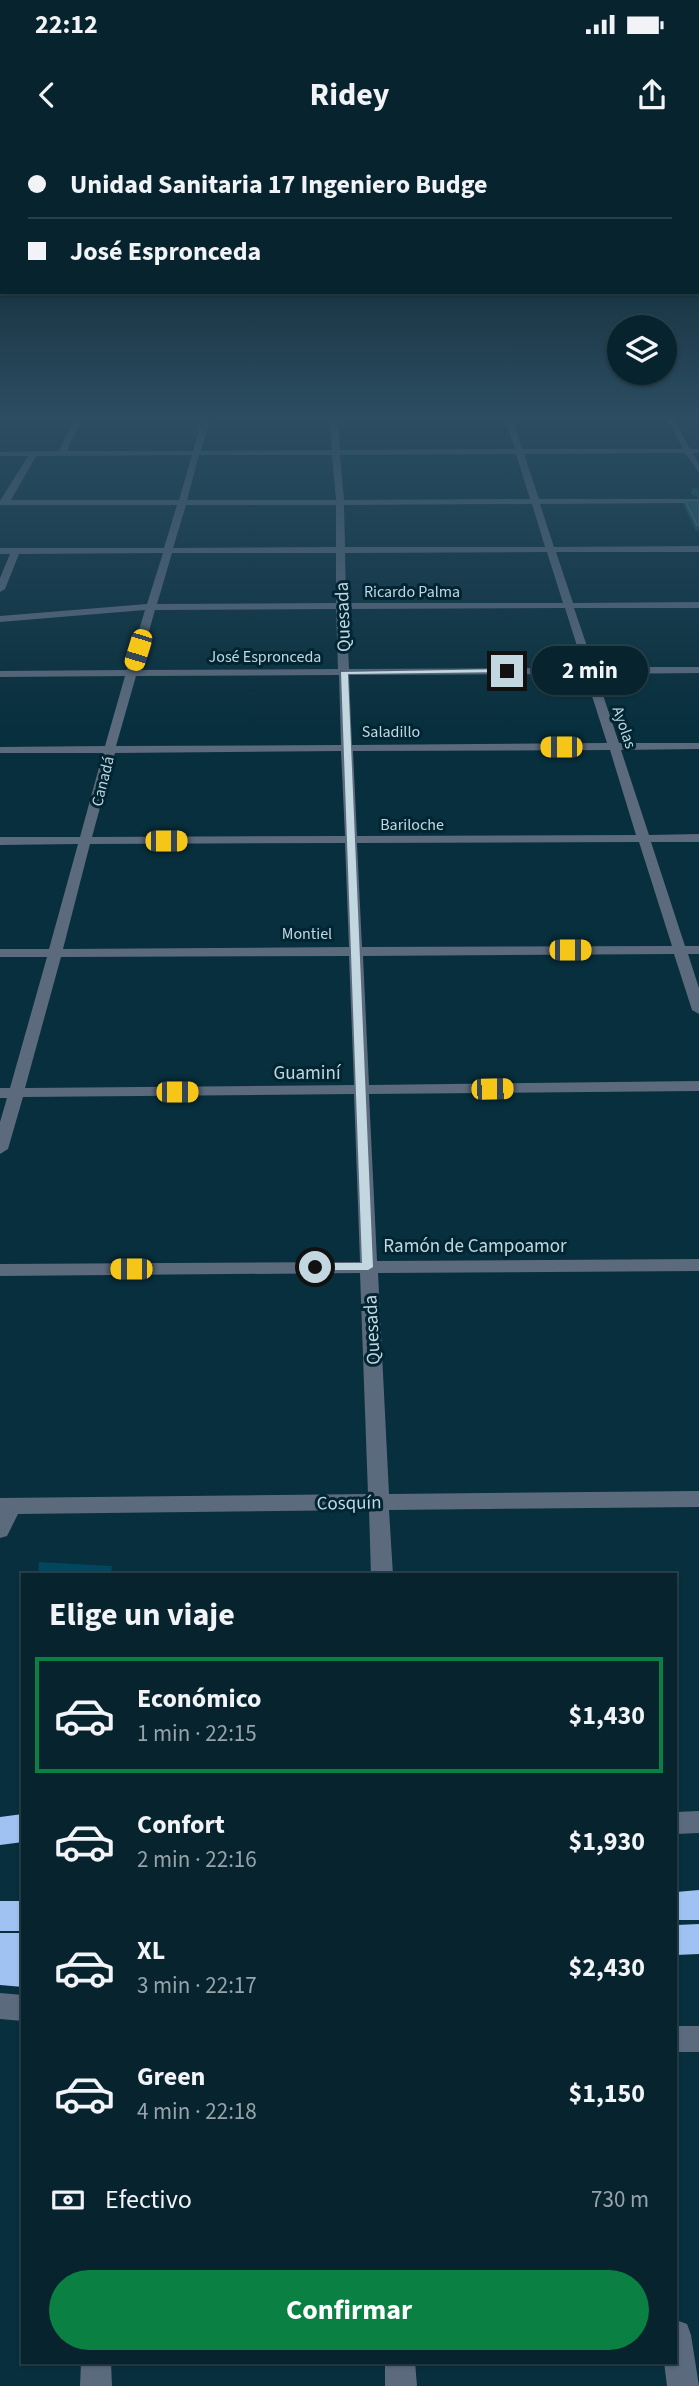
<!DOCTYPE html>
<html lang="es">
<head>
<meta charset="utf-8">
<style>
  :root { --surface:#06232e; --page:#0f2b36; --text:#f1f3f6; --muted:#98a4aa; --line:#27404a; --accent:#0b8043 }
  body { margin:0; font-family:"Source Sans 3",sans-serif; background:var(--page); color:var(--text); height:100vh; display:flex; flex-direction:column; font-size:26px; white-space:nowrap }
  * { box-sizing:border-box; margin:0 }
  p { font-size:23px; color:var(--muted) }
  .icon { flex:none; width:38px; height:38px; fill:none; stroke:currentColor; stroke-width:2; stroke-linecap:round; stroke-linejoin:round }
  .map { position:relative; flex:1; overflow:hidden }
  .details { position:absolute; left:21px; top:1433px; width:656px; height:791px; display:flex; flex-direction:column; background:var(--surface); border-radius:0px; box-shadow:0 2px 5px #0004,0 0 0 2px var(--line) }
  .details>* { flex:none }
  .guide { position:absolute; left:0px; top:0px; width:700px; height:154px; box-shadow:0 2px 5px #0004,0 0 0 2px var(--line); display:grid; align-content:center; height:154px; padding:0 28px; background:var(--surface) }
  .controls { position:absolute; left:607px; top:175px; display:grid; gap:14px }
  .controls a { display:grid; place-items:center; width:70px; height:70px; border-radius:50%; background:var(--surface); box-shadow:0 2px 5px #0004,0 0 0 2px var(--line); font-size:35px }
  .end { position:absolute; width:32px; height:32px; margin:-16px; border:9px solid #c3d7e0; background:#111; box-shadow:0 0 0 4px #111 }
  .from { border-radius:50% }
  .bubble { position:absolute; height:49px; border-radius:24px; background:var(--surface); box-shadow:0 2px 5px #0004,0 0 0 2px var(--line); font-size:23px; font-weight:700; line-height:49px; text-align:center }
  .car { position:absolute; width:21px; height:42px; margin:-21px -10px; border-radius:9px; box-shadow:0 0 5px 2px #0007; background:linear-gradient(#f5c518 24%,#345 0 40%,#f5c518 0 76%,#345 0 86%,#f5c518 0) }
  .guide b { display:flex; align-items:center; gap:24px; height:66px; font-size:26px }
  .guide b+b { border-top:2px solid var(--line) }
  .guide i { width:18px; height:18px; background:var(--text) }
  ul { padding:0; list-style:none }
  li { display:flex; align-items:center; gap:21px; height:116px; margin:0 14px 10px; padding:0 14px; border:4px solid transparent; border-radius:0px }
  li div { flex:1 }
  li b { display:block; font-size:26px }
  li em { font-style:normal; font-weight:700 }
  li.on { border-color:var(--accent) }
  li>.icon { width:63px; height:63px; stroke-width:1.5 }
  h2 { padding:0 28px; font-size:32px; line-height:84px }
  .pay { display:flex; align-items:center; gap:18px; height:77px; padding:0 28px; font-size:26px }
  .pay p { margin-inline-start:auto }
  .primary-button { display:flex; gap:14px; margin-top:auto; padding:14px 28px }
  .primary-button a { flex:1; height:80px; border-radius:42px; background:var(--accent); color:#fff; font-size:28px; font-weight:700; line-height:80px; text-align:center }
  .status { display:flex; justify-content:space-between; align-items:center; height:49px; padding:0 35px; background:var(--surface); direction:ltr }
  .status svg { height:19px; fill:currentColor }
  header { display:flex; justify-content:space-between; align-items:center; height:91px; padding:0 28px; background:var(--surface); font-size:32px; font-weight:700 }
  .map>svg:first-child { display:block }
  .green { fill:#00475d }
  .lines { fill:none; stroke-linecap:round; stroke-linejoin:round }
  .minor { fill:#5c6a7d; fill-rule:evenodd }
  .highway { fill:#a0c2f2; fill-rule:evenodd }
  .wall { fill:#135557 }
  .building { fill:#266366; stroke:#3f7579; stroke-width:2 }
  .route { fill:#c3d7e0 }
  .labels { text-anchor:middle; stroke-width:6; stroke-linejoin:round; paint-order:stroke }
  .far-street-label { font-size:16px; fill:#c3d7e0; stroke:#002533 }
  .street-label { font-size:19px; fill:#c3d7e0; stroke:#002533 }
</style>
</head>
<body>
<div class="status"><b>22:12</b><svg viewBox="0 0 49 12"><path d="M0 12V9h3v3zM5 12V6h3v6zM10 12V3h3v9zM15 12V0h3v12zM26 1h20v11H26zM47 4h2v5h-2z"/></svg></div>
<header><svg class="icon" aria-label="back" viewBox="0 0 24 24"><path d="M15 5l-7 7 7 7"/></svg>Ridey<svg class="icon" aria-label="share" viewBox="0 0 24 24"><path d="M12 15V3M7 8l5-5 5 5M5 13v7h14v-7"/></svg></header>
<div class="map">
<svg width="699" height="2246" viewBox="0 0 699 2246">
  <rect width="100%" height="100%" fill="#082f3d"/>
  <polygon class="green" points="39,1422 112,1426 111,1435 38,1435"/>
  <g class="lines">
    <g class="minor">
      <path d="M0,274H699L672,276L690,309H699V313H693L699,324V333L685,313L524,314L539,359H699V363L540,364L554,407L699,406V412H556L573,463L699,462V468H574L594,527H699V533L596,534L619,603H699V609L621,610L649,695L699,694V702H651L685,806H699V814H688L699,848V874L692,870L674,814L363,816L369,945L699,941V951L369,954L377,1121L699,1119V1131L378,1133L389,1354L699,1351V1367L389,1370L393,1435H371L369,1370L18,1374L7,1396L0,1398V1358L368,1354L360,1133L0,1136V1124L360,1122L354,954L23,957L8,1009L0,1014V982L7,958H0V948H10L47,817H0V809H49L78,704L0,705V697H80L103,613H0V607L105,606L125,536L0,537V531L127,530L145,470L0,482V476L147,464L163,413L19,414L5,449L0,452V438L10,414H0V408H164L177,365H0V361L28,316H0V312L59,311L74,278H0ZM665,276L683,309H522L512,277ZM330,277L332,310L201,311L210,278ZM337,277H504L515,309L340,310ZM82,278H202L193,311H67ZM516,314L530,359L344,360L340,315ZM192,315L179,360H11L36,316ZM332,315L336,360H187L199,315ZM532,364L545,407H345L344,365ZM186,365H336V407L173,408ZM547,412L563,463H346L345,413ZM172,413H336V463L157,464ZM565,468L584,528L349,529L346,469ZM336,469L338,529L138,530L155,470ZM585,534L607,603L352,605L349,535ZM339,535L341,605L116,606L136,536ZM610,610L636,695L357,696L353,611ZM341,611L345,696L92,697L115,613ZM639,702L672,806L362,807L357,703ZM345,703L349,807L63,809L90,704ZM349,816L354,945L25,948L61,817Z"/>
      <polygon points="699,1671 699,1693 676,1694 676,1672"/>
      <polygon points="0,1853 23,1855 23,1881 0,1879"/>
      <rect x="676" y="1886" width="23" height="26"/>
      <polygon points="676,2180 687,2184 691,2195 699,2246 667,2246 664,2222 676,2222"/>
      <polygon points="81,2222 111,2222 112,2246 80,2246"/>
      <polygon points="385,2222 415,2222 417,2246 385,2246"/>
    </g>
    <g class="highway">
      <polygon points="23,1674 23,1702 0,1705 0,1677"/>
      <polygon points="699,1750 699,1780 676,1780 676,1752"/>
      <rect x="0" y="1761" width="23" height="30"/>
      <polygon points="699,1784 699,1814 676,1815 676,1785"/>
      <polygon points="0,1793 23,1793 23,1847 0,1845"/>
    </g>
  </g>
  <g class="wall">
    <polygon points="692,348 699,349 699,358 691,354"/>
    <polygon points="699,360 699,391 696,391 684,366 685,361"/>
  </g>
  <polygon class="building" points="699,360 699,385 697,385 685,361"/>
  <linearGradient id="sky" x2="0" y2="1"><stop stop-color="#041a22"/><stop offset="0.47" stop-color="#2c4d62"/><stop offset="1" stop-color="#2c4d62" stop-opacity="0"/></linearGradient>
  <rect width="699" height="588" fill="url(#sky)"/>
  <polygon class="route" points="507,529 510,532 348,534 373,1127 368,1130 311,1130 309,1127 315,1123 362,1123 341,532"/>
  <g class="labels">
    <g class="far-street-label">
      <text x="412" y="457">Ricardo Palma</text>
      <text x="265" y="522">José Espronceda</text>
      <text transform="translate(625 587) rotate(71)" y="6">Ayolas</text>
      <text x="391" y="597">Saladillo</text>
      <text transform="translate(102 641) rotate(-76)" y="6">Canadá</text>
      <text x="412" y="690">Bariloche</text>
      <text x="307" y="799">Montiel</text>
    </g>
    <g class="street-label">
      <text transform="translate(342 477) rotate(-92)" y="7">Quesada</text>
      <text x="307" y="939">Guaminí</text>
      <text x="475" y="1112">Ramón de Campoamor</text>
      <text transform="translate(371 1190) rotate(-93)" y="7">Quesada</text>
      <text transform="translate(349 1362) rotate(-1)" y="7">Cosquín</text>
    </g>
  </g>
</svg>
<div class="controls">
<a><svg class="icon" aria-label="layers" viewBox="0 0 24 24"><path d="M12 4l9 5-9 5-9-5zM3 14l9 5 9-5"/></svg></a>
</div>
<i class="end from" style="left:315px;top:1127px"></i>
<i class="end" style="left:507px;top:531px"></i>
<div class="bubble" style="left:532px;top:506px;width:116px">2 min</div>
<i class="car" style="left:138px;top:510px;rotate:197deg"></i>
<i class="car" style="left:561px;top:607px;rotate:270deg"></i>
<i class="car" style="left:166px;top:701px;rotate:90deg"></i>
<i class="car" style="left:570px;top:810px;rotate:90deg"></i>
<i class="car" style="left:492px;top:949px;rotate:89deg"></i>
<i class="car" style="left:177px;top:952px;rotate:90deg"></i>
<i class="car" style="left:131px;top:1129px;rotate:270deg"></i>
<div class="guide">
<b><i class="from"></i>Unidad Sanitaria 17 Ingeniero Budge</b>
<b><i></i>José Espronceda</b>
</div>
<section class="details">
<h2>Elige un viaje</h2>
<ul>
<li class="on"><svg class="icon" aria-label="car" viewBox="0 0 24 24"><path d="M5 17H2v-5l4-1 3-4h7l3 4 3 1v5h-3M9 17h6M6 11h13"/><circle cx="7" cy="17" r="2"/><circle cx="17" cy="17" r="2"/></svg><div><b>Económico</b><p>1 min · 22:15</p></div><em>$1,430</em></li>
<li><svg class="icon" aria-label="car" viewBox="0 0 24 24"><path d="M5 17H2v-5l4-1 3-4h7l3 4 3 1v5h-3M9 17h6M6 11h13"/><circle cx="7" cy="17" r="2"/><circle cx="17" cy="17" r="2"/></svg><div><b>Confort</b><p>2 min · 22:16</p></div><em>$1,930</em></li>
<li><svg class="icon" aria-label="car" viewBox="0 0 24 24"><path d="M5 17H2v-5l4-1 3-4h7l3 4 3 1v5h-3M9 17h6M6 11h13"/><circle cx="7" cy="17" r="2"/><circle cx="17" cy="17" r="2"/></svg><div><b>XL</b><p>3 min · 22:17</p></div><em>$2,430</em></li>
<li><svg class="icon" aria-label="car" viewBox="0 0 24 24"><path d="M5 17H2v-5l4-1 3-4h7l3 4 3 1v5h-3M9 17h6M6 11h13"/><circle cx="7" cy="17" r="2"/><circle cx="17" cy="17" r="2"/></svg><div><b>Green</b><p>4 min · 22:18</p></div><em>$1,150</em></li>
</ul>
<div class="pay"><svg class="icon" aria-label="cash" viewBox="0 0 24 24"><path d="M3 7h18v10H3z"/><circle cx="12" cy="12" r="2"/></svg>Efectivo<p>730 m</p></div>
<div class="primary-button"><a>Confirmar</a></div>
</section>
</div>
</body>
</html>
